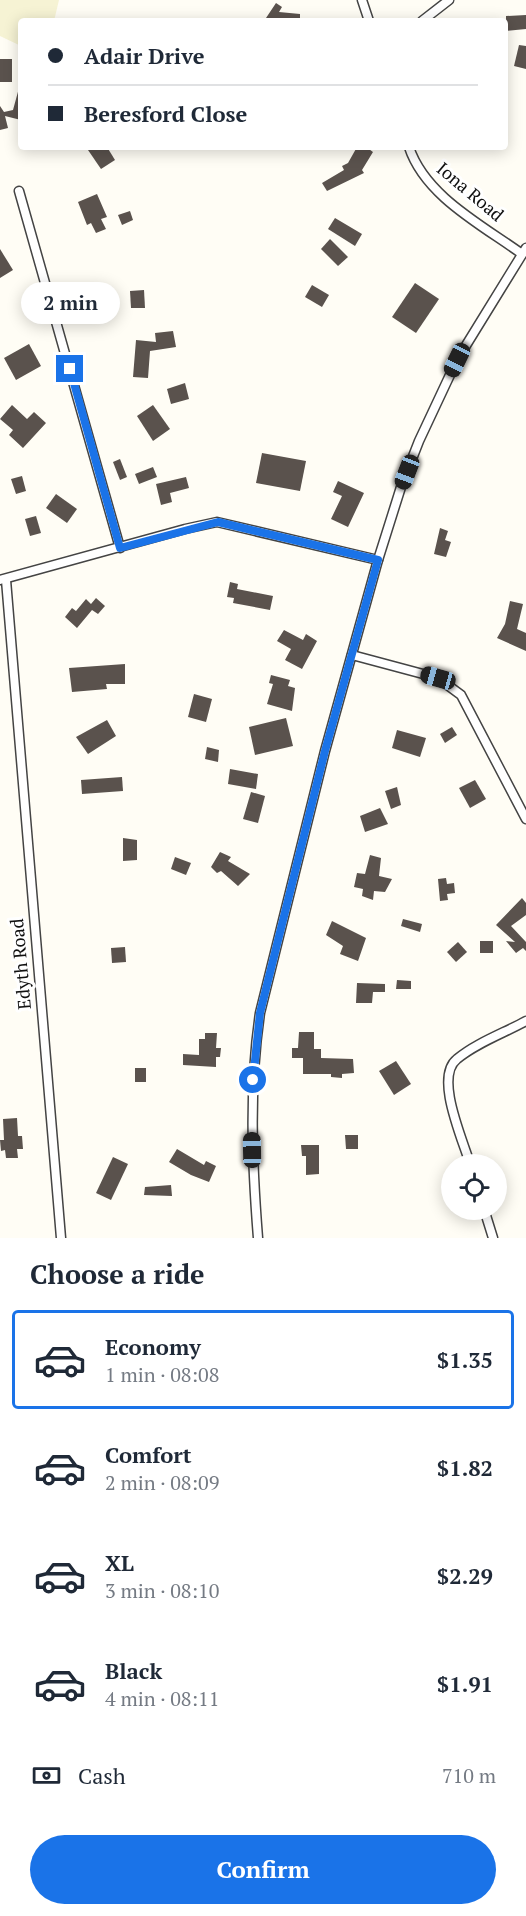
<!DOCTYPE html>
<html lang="en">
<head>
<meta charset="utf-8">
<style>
  :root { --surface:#fff; --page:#f6f6f7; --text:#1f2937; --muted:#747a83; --line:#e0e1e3; --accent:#1a73e8 }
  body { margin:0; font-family:"PT Serif",serif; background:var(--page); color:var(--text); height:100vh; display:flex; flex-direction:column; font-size:22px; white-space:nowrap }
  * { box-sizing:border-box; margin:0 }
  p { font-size:20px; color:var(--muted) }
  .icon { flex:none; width:33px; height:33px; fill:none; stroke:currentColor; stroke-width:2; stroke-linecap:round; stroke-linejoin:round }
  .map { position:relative; height:1238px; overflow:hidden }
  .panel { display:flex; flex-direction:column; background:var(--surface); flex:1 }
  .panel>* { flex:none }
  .hud { position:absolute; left:18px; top:18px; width:490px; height:132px; border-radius:6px; box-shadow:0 3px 15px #0003; display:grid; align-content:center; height:132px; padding:0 30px; background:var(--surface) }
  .buttons { position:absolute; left:441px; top:1154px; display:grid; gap:12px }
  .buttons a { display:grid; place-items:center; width:66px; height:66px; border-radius:50%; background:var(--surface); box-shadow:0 3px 15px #0003; font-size:30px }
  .end { position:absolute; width:27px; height:27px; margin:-14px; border:8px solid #1a73e8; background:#fff; box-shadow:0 0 0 3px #fff }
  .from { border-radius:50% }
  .bubble { position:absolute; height:42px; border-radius:21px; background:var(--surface); box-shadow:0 3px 15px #0003; font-size:20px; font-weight:700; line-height:42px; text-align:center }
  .car { position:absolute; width:18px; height:36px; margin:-18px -9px; border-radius:8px; box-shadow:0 0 4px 2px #0007; background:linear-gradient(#222 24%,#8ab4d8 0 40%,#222 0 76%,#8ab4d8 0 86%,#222 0) }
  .hud b { display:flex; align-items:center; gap:21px; height:57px; font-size:22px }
  .hud b+b { border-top:2px solid var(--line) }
  .hud i { width:15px; height:15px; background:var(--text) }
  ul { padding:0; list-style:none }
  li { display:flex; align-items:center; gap:18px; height:99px; margin:0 12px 9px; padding:0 18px; border:3px solid transparent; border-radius:6px }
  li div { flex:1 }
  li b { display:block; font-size:22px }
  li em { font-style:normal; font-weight:700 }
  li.current { border-color:var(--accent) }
  li>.icon { width:54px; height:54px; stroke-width:1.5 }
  h2 { padding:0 30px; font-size:27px; line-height:72px }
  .pay { display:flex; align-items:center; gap:15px; height:66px; padding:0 30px; font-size:22px }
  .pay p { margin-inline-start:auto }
  .primary-button { display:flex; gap:12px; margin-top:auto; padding:12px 30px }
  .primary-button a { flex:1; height:69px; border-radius:36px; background:var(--accent); color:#fff; font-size:24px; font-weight:700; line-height:69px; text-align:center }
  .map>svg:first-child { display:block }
  .farmland { fill:#f6f3d4 }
  .building { fill:#5a524d }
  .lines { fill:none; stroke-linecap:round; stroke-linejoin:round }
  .minor-casing { stroke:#444; stroke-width:11 }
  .minor { stroke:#fff; stroke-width:8 }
  .route { stroke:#1a73e8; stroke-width:8 }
  .labels { text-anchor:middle; stroke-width:6; stroke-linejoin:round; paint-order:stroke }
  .street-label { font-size:18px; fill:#111; stroke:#fff }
</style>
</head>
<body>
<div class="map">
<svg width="526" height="1238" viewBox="0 0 526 1238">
  <rect width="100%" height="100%" fill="#fffdf5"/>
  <polygon class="farmland" points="0,0 59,0 54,21 21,21 21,46 0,36"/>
  <g class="building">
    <polygon points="276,3 282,7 279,12 300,14 300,21 264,21"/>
    <polygon points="526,15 526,29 506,31 506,16"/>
    <polygon points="519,45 526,46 526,69 514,66"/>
    <rect x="0" y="59" width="12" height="23"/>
    <polygon points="19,88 21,88 21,120 5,116 8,128 0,130 0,106 4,112 13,110"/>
    <polygon points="92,147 107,147 115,160 101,169 88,150"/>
    <polygon points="357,147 366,147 373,152 362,170 364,173 327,191 322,183 344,170 342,166 348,163"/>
    <polygon points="97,194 107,217 101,219 106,229 96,233 91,223 87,225 78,202"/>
    <polygon points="130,211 133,220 122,225 118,215"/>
    <polygon points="335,218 362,234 355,246 328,229"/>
    <polygon points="330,239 348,257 338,266 321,249"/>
    <polygon points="0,249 13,270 0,278"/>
    <polygon points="415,283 439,299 416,333 392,317"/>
    <polygon points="312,285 329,295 322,307 305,297"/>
    <polygon points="144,290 145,308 131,308 130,291"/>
    <polygon points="173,331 176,347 150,351 148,378 133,377 136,340 156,342 155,333"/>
    <polygon points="29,344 41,366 16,380 4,358"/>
    <polygon points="185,383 189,399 171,404 167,389"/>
    <polygon points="12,405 27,419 34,412 46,423 23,448 9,435 13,430 0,419"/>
    <polygon points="153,405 170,429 153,441 137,416"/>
    <polygon points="262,453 306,461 300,491 256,483"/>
    <polygon points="120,459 127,477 120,480 113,462"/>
    <polygon points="153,467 157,477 139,484 135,474"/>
    <polygon points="22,476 26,491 16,494 11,479"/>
    <polygon points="186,477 189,488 170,493 172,502 161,505 156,484"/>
    <polygon points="338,481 364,493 348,527 331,519 342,496 333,492"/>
    <polygon points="56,494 77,509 67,523 46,508"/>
    <polygon points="36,516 41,533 30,536 25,519"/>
    <polygon points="440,528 448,531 445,540 451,542 446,557 434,554"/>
    <polygon points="230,582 238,584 237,589 273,596 270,610 233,603 234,598 227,597"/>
    <polygon points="96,598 105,606 98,614 92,610 77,628 65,617 72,608 76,611 86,599 91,604"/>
    <polygon points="510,601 523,604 517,629 526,633 526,651 497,638 505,624"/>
    <polygon points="284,630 303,640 306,634 317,641 302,669 285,660 291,649 277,641"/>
    <polygon points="125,664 125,684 106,684 107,689 72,692 69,668"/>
    <polygon points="271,675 290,680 288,686 295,688 292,711 267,704 273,684 269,683"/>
    <polygon points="194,694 212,699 206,722 188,717"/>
    <polygon points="286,718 293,746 255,755 249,727"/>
    <polygon points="107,720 116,736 88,754 76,737"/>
    <polygon points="452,727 457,735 445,743 440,734"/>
    <polygon points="397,730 426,738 420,757 392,748"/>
    <polygon points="207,747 219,750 218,762 205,759"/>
    <polygon points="230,769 258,774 256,789 228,784"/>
    <polygon points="122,777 123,791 82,794 81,780"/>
    <polygon points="475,780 486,799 470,808 459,788"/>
    <polygon points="397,787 401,805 391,809 385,791"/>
    <polygon points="251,792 265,796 258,823 243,819"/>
    <polygon points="380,808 388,824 365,832 360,816"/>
    <polygon points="123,838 137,840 137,860 123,861"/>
    <polygon points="220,852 231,857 228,861 250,874 238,886 221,871 217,873 211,867"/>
    <polygon points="370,855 381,858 379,876 392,879 385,892 374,891 373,900 362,896 363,889 354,887 357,873 365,874"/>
    <polygon points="175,857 191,863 186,875 171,869"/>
    <polygon points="446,878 447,884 454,883 455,893 447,894 448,900 440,901 438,879"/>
    <polygon points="522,898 526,903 526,915 511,926 526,942 526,951 523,948 516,953 506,941 515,942 496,925"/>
    <polygon points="403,919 422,924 420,932 401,926"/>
    <polygon points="332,921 366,938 358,961 340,954 343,946 326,935"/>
    <rect x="480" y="941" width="13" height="12"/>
    <polygon points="458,942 467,952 456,962 447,952"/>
    <polygon points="125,947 126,962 112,963 111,948"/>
    <polygon points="397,980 411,981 411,989 396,989"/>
    <polygon points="357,983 385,984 385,992 373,992 372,1003 356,1003"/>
    <polygon points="299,1032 314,1032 314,1049 321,1049 321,1058 353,1059 354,1073 342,1074 342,1078 331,1077 331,1074 303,1074 303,1058 292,1058 292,1048 298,1048"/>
    <polygon points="205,1033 217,1033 216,1048 221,1048 220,1057 216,1057 216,1067 183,1065 183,1054 199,1055 199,1039 205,1039"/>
    <polygon points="396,1061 411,1084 394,1095 379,1071"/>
    <rect x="135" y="1068" width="11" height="14"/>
    <polygon points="17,1118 18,1136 22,1136 23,1149 17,1149 18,1158 6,1158 5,1150 1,1151 0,1140 4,1140 3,1119"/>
    <polygon points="345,1135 358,1135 358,1149 346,1149"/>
    <polygon points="301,1145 319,1145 319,1174 306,1175 306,1156 302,1156"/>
    <polygon points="177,1149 204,1165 206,1161 216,1166 209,1182 191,1175 169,1162"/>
    <polygon points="113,1157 128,1164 111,1200 96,1193"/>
    <polygon points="171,1185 172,1196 144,1195 145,1187"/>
  </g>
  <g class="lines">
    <g class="minor-casing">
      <g id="minor">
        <polyline points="362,0 369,21"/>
        <polyline points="422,21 449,0"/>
        <path d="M409,147C425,196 482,225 522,254"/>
        <polyline points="19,191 120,548"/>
        <polyline points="0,580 185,529 217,522 378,560"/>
        <polyline points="6,580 61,1238"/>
        <polyline points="352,655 438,678 461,695 526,819"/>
        <path d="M470,1164C463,1140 434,1077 457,1059C476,1043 504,1033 526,1021"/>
        <polyline points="484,1209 493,1238"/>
        <path d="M258,1238C252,1162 249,1088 260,1013L325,751L378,560L401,487L419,441L457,360L526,248"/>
      </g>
    </g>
    <use href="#minor" class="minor"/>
  </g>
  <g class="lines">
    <polyline class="route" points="70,369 120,548 218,522 378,560 325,751 260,1013 253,1080"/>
  </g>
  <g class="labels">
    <g class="street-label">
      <text transform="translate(470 192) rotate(40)" y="6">Iona Road</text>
      <text transform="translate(21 964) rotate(-95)" y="6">Edyth Road</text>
    </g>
  </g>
</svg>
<div class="buttons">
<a><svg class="icon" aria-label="locate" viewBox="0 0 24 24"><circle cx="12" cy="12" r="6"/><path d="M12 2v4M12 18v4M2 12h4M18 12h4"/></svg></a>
</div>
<i class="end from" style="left:253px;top:1080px"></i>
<i class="end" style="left:70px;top:369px"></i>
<div class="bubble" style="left:21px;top:282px;width:99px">2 min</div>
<i class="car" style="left:457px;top:360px;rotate:206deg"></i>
<i class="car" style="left:407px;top:472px;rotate:201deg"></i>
<i class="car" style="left:438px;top:678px;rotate:286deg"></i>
<i class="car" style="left:252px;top:1150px;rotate:359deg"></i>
<div class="hud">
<b><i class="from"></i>Adair Drive</b>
<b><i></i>Beresford Close</b>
</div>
</div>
<section class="panel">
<h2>Choose a ride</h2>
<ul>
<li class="current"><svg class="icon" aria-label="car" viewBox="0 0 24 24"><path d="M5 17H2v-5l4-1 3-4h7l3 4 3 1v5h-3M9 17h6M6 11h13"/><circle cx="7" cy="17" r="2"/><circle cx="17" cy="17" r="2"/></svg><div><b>Economy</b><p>1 min · 08:08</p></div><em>$1.35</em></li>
<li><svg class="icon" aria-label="car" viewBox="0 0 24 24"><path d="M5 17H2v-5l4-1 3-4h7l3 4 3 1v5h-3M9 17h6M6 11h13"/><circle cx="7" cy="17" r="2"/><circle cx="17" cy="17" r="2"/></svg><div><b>Comfort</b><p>2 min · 08:09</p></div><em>$1.82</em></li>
<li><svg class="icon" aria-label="car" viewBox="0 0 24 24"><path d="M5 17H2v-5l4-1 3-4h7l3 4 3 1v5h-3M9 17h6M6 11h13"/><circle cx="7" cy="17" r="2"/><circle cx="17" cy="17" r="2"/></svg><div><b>XL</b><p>3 min · 08:10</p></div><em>$2.29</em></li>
<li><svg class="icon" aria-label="car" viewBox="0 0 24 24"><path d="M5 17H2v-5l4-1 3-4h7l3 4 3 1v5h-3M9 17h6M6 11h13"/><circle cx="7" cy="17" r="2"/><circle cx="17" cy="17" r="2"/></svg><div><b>Black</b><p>4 min · 08:11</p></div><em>$1.91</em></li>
</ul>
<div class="pay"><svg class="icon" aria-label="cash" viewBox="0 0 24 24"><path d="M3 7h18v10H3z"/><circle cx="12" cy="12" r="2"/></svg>Cash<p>710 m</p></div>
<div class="primary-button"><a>Confirm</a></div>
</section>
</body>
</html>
